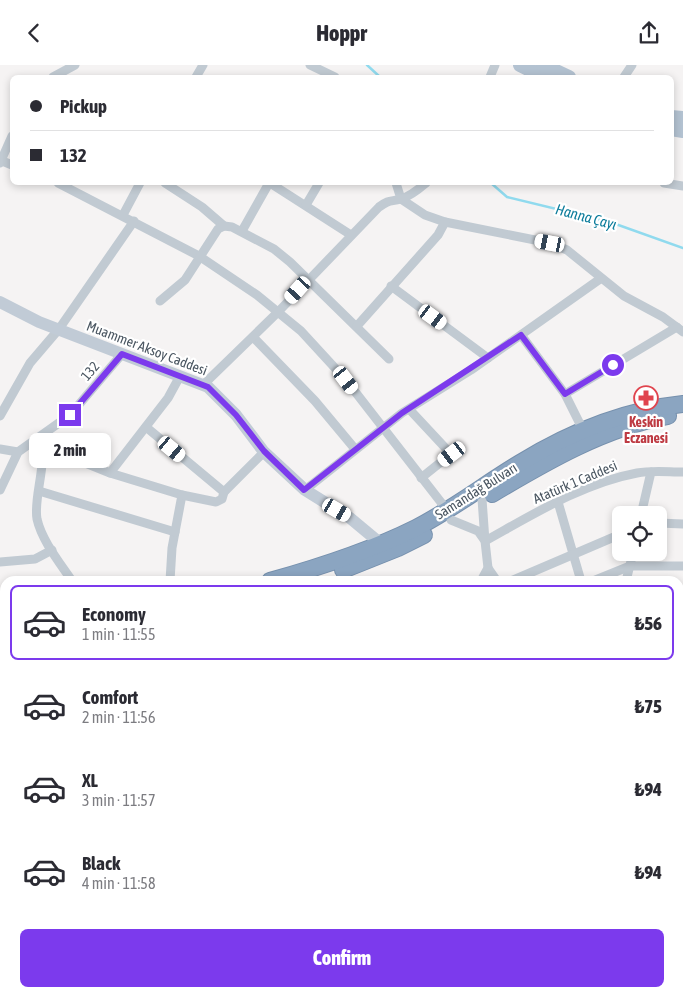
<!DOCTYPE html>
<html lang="en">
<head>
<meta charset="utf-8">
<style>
  :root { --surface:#fff; --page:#f2f2f3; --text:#2b2b33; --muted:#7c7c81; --line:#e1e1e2; --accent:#7c3aed }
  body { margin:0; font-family:"Asap Condensed",sans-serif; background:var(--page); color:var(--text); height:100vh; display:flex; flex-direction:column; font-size:19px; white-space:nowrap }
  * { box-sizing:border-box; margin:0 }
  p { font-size:16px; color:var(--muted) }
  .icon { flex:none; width:28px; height:28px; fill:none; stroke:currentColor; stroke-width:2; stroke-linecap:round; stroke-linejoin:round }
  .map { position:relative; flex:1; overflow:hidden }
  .sheet { position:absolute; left:0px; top:511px; width:684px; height:421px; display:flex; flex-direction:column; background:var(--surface); border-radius:15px 15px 0 0; box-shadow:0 2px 8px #0003 }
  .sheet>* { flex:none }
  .guide { position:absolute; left:10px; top:10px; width:664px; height:110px; border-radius:8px; box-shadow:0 2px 8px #0003; display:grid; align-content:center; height:110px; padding:0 20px; background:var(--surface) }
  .fabs { position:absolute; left:612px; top:441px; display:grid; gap:10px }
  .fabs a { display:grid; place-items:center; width:55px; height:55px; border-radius:8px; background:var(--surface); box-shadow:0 2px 8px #0003; font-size:25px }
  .end { position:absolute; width:22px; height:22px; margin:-11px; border:6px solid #7c3aed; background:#fff; box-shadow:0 0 0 2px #fff }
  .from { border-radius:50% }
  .bubble { position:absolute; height:35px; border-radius:8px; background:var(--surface); box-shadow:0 2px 8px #0003; font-size:16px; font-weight:800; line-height:35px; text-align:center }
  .car { position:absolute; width:15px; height:30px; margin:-15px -8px; border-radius:6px; box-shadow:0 0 4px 1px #0007; background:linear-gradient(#fff 24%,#345 0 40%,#fff 0 76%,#345 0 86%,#fff 0) }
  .guide b { display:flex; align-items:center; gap:18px; height:48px; font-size:19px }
  .guide b+b { border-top:1px solid var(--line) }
  .guide i { width:12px; height:12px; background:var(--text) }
  ul { padding:9px 0 0; list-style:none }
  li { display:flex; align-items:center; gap:15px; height:75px; margin:0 10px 8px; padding:0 10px; border:2px solid transparent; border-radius:8px }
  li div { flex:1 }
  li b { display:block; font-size:19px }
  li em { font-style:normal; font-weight:800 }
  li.selected { border-color:var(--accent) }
  li>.icon { width:45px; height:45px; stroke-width:1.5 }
  .button { display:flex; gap:10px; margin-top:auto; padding:10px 20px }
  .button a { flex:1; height:58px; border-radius:8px; background:var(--accent); color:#fff; font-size:20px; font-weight:800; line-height:58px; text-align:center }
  header { display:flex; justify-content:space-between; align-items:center; height:65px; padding:0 20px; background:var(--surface); font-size:22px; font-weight:800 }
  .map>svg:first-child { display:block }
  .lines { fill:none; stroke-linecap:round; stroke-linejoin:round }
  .stream { stroke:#90daee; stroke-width:2.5 }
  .highway-casing { stroke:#7690ad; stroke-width:18 }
  .street { stroke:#c1cad2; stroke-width:9 }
  .secondary { stroke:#c1cbd6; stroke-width:12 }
  .primary { stroke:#b3c2d1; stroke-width:14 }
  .highway { stroke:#8ba5c1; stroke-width:16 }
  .route { stroke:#7c3aed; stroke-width:6 }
  .labels { text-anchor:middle; stroke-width:4.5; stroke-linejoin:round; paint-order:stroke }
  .street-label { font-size:14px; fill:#4a5661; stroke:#fff }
  .health-label { font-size:14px; font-weight:bold; fill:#be3a42; stroke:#fff }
  .water-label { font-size:15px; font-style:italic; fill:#0c7c9b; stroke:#fff }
</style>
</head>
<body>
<header><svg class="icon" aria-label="back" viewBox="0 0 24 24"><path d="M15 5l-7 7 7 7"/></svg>Hoppr<svg class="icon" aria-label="share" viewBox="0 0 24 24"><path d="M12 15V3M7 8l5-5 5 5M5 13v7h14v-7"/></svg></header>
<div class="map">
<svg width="683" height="932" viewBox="0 0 683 932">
  <rect width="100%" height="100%" fill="#f5f3f3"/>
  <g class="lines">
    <g class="stream">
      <polyline points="367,0 380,12"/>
      <polyline points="491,118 507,132 610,157 683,183"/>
    </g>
    <g class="highway-casing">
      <g id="highway">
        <path d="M492,429C546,397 604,363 668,351"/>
        <polyline points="343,505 398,483 424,470"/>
        <path d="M270,516C320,502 370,486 416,463C453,444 485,419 520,398C569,368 625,345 683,339"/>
        <polyline points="0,576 5,575"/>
        <polyline points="0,590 5,589"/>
      </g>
    </g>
    <g class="street">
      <polyline points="310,0 335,12"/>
      <polyline points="53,12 75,0"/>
      <polyline points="196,12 203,0"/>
      <polyline points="490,12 495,0"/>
      <polyline points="624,12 632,0"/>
      <polyline points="0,95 12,100"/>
      <polyline points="0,98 12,71"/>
      <polyline points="58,118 199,191 257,230 301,266 346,315 447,445"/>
      <polyline points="165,118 202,142 224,161"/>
      <polyline points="270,118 351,170"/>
      <polyline points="396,118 401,134 425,150 445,157 550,178 567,185 624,231 663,252 683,267"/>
      <polyline points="664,118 683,121"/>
      <polyline points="306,140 319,118"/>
      <polyline points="123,150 140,118"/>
      <polyline points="242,166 269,118"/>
      <polyline points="391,221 488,293"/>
      <polyline points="160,236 185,215 218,164 224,161 232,162 274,184 290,197 389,294"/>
      <polyline points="357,261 438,170 445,157"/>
      <polyline points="521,270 565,329 583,365"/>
      <polyline points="253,272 315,336 355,384"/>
      <path d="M203,320L278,247L379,142C390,134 390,137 401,134C411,131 419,124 426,118"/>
      <polyline points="565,329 677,262"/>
      <polyline points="410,345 451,389 421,413"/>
      <polyline points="0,351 30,298 59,264 134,156"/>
      <polyline points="146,362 224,427 264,387"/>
      <path d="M40,376C48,397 33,433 37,454C42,476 60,498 72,516"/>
      <polyline points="41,380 110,408 182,430 172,483 170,516"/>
      <polyline points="0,384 18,387"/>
      <polyline points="110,408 168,333 180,311"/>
      <polyline points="0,425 18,387 70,350 122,289"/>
      <polyline points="305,425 402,348 471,305 600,214"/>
      <polyline points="39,426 175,467"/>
      <polyline points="182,430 216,437 222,434 224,427"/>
      <path d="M482,434L485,476C532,450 583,418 637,408C652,405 668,407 683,407"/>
      <polyline points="558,437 581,516"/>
      <polyline points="641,450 651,407"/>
      <polyline points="451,455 478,466 485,476 488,503 481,516"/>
      <polyline points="659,458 683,459"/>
      <polyline points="0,497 35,494 52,485"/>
      <polyline points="488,503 497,516"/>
      <polyline points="511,516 621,469"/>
      <polyline points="593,516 630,501 683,501"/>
      <polyline points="626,516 633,488"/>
      <polyline points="0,549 5,550"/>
      <polyline points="679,555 683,546"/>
      <polyline points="679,607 683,609"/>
      <polyline points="0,683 5,697"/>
      <polyline points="679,696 683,694"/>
      <polyline points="0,720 5,716"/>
      <polyline points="679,761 683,764"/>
      <polyline points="0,786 5,782"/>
      <polyline points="679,819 683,824"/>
      <polyline points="0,835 5,841"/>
      <polyline points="679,839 683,835"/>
      <polyline points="0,876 5,882"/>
      <polyline points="679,898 683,902"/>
      <polyline points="361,928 368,932"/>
      <polyline points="481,928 490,932"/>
      <polyline points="20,931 27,928"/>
      <polyline points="193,932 208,932"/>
      <polyline points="459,932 461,928"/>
      <polyline points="640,932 646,928"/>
    </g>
    <polyline class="secondary" points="0,237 39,257 208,322 236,350 264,387 305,425 350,453 380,478"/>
    <g class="primary">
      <polyline points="520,0 544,12"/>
      <polyline points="543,0 569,12"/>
      <polyline points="671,52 683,53"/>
      <polyline points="671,64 683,66"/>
    </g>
    <use href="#highway" class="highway"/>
  </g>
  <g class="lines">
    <polyline class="route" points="70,350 122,289 208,322 236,350 264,386 304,425 402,348 521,270 565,329 613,300"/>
  </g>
  <defs>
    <g id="pharmacy-ring" transform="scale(1.25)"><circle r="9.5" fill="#fff" stroke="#e0444e" stroke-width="1.5"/><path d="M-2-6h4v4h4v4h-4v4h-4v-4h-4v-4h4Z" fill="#e0444e"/></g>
  </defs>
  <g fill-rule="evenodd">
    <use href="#pharmacy-ring" x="646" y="333"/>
  </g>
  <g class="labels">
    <g class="street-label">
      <text transform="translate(147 283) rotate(21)" y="5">Muammer Aksoy Caddesi</text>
      <text transform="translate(90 306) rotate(-50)" y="5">132</text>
      <text transform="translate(575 417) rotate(-23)" y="5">Atatürk 1 Caddesi</text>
      <text transform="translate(476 426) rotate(-32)" y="5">Samandağ Bulvarı</text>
    </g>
    <g class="health-label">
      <text x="646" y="362">Keskin<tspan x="646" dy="16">Eczanesi</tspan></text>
    </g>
    <g class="water-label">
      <text transform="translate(586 152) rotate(15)" y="5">Hanna Çayı</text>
    </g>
  </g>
</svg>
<div class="fabs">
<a><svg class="icon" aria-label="locate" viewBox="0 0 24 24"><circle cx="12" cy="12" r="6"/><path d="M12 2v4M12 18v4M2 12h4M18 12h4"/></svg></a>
</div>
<i class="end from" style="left:613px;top:300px"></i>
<i class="end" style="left:70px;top:350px"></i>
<div class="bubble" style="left:29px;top:368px;width:82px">2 min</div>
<i class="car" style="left:550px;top:178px;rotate:281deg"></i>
<i class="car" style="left:298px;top:225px;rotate:222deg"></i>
<i class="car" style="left:433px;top:252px;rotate:126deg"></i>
<i class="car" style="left:346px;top:315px;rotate:143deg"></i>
<i class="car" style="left:172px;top:384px;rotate:130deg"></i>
<i class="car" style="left:452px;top:389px;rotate:233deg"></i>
<i class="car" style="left:337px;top:445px;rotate:120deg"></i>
<div class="guide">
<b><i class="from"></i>Pickup</b>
<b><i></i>132</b>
</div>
<section class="sheet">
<ul>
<li class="selected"><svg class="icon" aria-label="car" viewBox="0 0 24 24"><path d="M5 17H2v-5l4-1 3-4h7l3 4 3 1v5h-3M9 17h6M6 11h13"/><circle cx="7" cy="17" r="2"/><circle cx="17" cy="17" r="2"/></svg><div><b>Economy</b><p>1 min · 11:55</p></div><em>₺56</em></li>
<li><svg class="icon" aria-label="car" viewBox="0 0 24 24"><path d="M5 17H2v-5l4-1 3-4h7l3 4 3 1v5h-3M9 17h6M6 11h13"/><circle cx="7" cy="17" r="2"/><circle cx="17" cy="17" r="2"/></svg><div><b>Comfort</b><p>2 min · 11:56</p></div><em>₺75</em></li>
<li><svg class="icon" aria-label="car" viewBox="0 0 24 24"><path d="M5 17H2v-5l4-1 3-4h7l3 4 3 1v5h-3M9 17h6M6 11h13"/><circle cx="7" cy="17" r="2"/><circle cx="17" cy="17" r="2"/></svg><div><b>XL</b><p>3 min · 11:57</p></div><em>₺94</em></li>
<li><svg class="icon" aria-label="car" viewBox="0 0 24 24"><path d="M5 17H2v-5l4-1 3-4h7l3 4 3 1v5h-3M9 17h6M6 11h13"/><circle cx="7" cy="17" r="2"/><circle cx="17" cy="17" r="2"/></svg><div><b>Black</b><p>4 min · 11:58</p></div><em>₺94</em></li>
</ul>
<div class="button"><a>Confirm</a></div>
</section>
</div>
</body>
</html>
